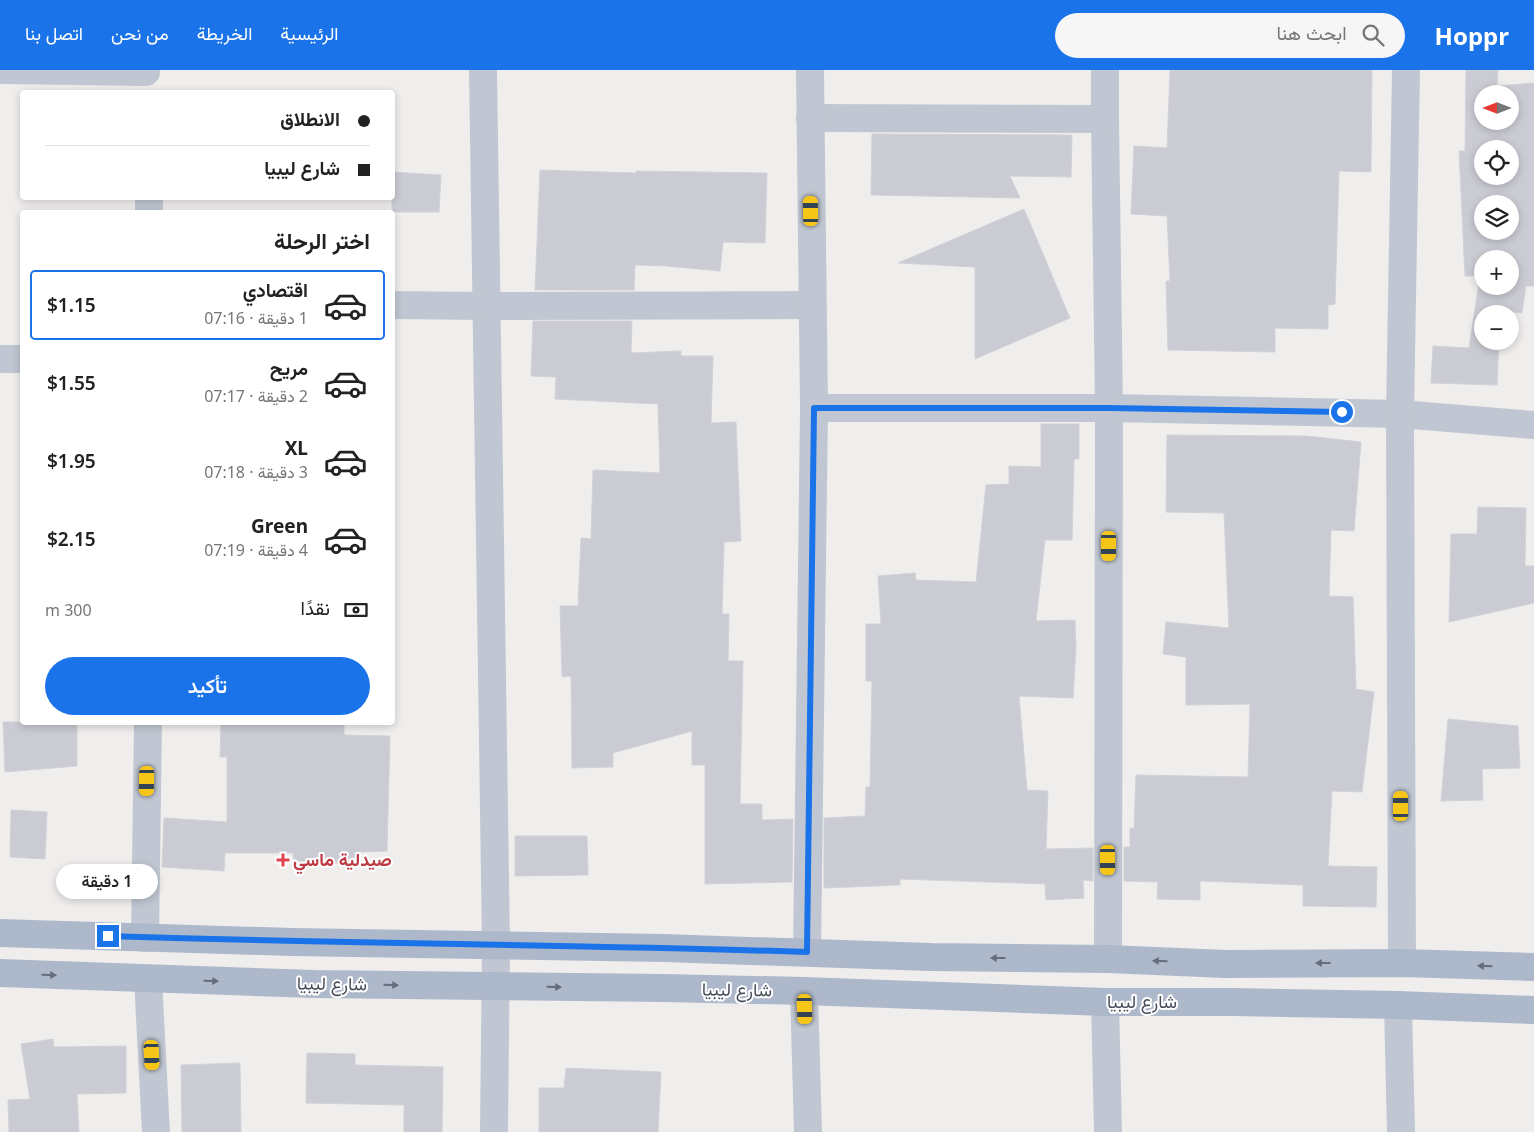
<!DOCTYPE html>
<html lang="ar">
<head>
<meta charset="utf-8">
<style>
  :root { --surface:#fff; --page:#f6f6f6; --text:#222; --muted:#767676; --line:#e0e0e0; --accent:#1a73e8 }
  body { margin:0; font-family:"Noto Sans",Vazirmatn,sans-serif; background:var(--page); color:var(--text); direction:rtl; height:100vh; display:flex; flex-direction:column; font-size:19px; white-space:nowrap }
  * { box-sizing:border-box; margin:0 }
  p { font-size:16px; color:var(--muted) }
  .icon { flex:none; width:28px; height:28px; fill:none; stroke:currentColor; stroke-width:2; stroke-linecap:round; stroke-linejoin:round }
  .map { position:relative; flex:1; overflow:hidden; direction:ltr }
  .panel { position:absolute; left:20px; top:140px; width:375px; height:515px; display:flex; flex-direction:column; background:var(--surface); border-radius:5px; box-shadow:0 2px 8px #0003; direction:rtl }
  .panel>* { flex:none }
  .banner { position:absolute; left:20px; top:20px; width:375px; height:110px; border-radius:5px; box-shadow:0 2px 8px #0003; direction:rtl; display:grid; align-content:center; height:110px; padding:0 25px; background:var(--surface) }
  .needle { width:32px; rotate:270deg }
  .tools { position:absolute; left:1474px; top:15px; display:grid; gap:10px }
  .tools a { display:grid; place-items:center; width:45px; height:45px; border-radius:50%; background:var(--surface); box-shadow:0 2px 8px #0003; font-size:25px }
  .end { position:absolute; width:22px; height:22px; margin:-11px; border:6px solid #1a73e8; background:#fff; box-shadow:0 0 0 2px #fff }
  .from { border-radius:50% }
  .bubble { position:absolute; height:35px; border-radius:18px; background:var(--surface); box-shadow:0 2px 8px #0003; font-size:16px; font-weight:600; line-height:35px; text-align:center; direction:rtl }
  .car { position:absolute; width:15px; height:30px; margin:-15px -8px; border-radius:6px; box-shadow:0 0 4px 1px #0007; background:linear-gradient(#f5c518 24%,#345 0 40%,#f5c518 0 76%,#345 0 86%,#f5c518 0) }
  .banner b { display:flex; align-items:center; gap:18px; height:48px; font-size:19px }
  .banner b+b { border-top:1px solid var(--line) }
  .banner i { width:12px; height:12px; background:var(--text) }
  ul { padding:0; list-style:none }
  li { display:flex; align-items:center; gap:15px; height:70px; margin:0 10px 8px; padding:0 15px; border:2px solid transparent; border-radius:5px }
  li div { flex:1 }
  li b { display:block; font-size:19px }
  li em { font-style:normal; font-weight:600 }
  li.active { border-color:var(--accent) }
  li>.icon { width:45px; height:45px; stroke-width:1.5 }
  h2 { padding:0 25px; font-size:22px; line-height:60px }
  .pay { display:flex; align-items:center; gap:12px; height:55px; padding:0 25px; font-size:19px }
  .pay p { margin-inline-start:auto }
  .button { display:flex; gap:10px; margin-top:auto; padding:10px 25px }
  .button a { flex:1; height:58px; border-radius:30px; background:var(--accent); color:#fff; font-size:20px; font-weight:600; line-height:58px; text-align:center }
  header { display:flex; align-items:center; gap:30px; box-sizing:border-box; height:70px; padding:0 25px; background:var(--accent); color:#fff }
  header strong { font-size:24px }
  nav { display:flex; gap:28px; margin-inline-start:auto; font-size:18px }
  .search { width:350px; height:45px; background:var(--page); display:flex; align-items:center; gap:12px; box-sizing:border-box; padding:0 18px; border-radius:28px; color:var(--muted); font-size:19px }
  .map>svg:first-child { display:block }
  .building { fill:#cacbd3; stroke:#d1d2d9; fill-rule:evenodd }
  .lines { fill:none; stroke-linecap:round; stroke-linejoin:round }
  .minor { stroke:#c1c7d2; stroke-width:28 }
  .major { stroke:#aeb8cb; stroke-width:28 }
  .oneway { fill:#656d7c }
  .route { stroke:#1a73e8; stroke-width:6 }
  .health-dot { fill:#e0444e; stroke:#fff; stroke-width:2 }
  .labels { text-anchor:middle; stroke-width:4; stroke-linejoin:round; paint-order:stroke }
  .health-label { font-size:18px; font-weight:bold; fill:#be3a42; stroke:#fff; text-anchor:start }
  .street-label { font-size:18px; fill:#464d5a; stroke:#fff }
</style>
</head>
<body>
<header>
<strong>Hoppr</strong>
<div class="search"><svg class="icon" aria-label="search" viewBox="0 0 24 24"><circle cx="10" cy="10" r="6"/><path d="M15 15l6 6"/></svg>ابحث هنا</div>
<nav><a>الرئيسية</a><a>الخريطة</a><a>من نحن</a><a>اتصل بنا</a></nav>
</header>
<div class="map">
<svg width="1534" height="1062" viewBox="0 0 1534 1062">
  <rect width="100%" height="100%" fill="#f0eeed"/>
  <g class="building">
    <polygon points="1170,0 1372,0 1371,102 1339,101 1335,234 1328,235 1328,259 1275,258 1275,282 1168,280 1166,211 1170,211 1167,146 1131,144 1134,76 1167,78"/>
    <path d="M1466,0H1498L1497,16L1534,13V216H1526L1522,243L1500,240V244H1482V271H1499L1497,315L1431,313L1433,276L1469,278L1480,206H1465L1459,81H1465ZM1482,24H1510V51H1482ZM1482,79H1510V106H1482ZM1482,134H1510V161H1482ZM1482,189H1510V216H1482Z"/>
    <polygon points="872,64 1072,65 1071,107 1010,106 1020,128 871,125"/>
    <polygon points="540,100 636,103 636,101 767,103 765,173 723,172 720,201 666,196 635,195 634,220 535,220"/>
    <polygon points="392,102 441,105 439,142 392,142"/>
    <polygon points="1024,139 1070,248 975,289 975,197 898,193"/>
    <polygon points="533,251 632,251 631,283 681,281 681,286 713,286 711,353 736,352 741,471 724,472 722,544 729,544 728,591 743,591 740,734 762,734 762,750 793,749 792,812 705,814 705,695 692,695 692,661 613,683 613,697 572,698 571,606 562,607 560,536 578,536 581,468 591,469 593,400 660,403 658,334 555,329 556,307 531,306"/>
    <polygon points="1041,354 1079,354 1079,389 1074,389 1072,470 1045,470 1036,551 1075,550 1076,578 1073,628 1019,626 1027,720 1048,721 1046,779 1093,778 1093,811 1083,810 1084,828 1046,830 1045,814 900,809 900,815 824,818 824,748 865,746 866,717 870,717 872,611 866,611 866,554 881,554 878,506 915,503 916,510 976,512 986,415 1009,414 1009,396 1041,397"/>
    <polygon points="1167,365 1307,366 1361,372 1354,461 1331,460 1329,526 1353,527 1356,619 1374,622 1362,722 1332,721 1328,796 1377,797 1376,837 1303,836 1303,815 1200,811 1200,830 1157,829 1158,812 1124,811 1124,777 1130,777 1130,758 1134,759 1136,705 1248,707 1250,634 1186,635 1186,587 1163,584 1166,552 1229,558 1224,443 1166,442"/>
    <polygon points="1478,437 1526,438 1525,496 1534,496 1534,533 1449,552 1451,464 1477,464"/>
    <polygon points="1448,649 1518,656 1520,698 1482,699 1483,730 1441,731"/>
    <polygon points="3,652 77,652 77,696 5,702"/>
    <polygon points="221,652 344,652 344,665 390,666 387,781 358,782 358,792 294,795 293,783 225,783 224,801 162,797 164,748 227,752 227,687 220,687"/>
    <polygon points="11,740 47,742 45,789 10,787"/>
    <polygon points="515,766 587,766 588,805 515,806"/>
    <polygon points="53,969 54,977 126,976 126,1023 77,1024 79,1062 9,1062 8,1030 30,1029 21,974"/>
    <polygon points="307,983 355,984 355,995 443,997 442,1062 404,1062 404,1035 306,1033"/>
    <polygon points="240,993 241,1062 182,1062 181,995"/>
    <polygon points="566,998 661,1002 658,1062 539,1062 539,1018 564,1018"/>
  </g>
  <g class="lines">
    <g class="minor">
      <polyline points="2,0 146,2"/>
      <polyline points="483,0 496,875 494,1062"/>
      <polyline points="1105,0 1105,49 1109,338 1108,889"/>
      <polyline points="810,48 1105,49"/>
      <polyline points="149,128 149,142"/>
      <polyline points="392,235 486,236 812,235"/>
      <polyline points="0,289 22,289"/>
      <polyline points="814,338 1109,338 1400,344 1534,355"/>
      <polyline points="145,868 148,652"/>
      <polyline points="807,882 814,338 810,0"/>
      <polyline points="1402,893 1400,344 1406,0"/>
      <polyline points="148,909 156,1062"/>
      <polyline points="804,921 808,1062"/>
      <polyline points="1105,932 1108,1062"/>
      <polyline points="1398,935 1401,1062"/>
    </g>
    <g class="major">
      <polyline points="0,863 292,872 664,878 930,887 1108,889 1225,894 1402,893 1534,897"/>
      <polyline points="0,903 314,914 664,918 804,921 1105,932 1232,932 1398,935 1534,940"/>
    </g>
  </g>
  <defs><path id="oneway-solid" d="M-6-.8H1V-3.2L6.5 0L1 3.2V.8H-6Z" transform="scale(1.25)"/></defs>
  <g class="oneway">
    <use href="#oneway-solid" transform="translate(998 888) rotate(-180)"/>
    <use href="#oneway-solid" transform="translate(1160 891) rotate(-178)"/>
    <use href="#oneway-solid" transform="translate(1323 893) rotate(180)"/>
    <use href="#oneway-solid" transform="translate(1485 896) rotate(-178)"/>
    <use href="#oneway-solid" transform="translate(49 905) rotate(2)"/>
    <use href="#oneway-solid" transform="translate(211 911) rotate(2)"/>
    <use href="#oneway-solid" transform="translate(391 915) rotate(1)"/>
    <use href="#oneway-solid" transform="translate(554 917) rotate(1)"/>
  </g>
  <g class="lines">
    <path class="route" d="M108,866C341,874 574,874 807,882L814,338H1109L1342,342"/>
  </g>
  <path class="health-dot" d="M280.5 782.5h5v5h5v5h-5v5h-5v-5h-5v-5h5z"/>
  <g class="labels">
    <g class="health-label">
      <text x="293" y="796">صيدلية ماسي</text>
    </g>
    <g class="street-label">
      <text transform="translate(332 914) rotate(1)" y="6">شارع ليبيا</text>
      <text transform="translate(737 920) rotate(1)" y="6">شارع ليبيا</text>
      <text x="1142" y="938">شارع ليبيا</text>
    </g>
  </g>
</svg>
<div class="tools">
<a><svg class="needle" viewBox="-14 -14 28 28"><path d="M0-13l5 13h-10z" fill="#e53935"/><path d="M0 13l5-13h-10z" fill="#767676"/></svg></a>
<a><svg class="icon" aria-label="locate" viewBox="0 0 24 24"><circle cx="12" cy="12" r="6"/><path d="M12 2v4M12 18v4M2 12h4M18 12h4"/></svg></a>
<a><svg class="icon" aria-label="layers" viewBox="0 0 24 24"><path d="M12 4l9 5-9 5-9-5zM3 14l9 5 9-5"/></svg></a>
<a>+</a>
<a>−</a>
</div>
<i class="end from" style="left:1342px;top:342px"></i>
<i class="end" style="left:108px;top:866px"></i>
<div class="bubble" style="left:56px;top:794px;width:102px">1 دقيقة</div>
<i class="car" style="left:811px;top:141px;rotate:359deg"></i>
<i class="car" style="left:1109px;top:476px;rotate:180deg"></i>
<i class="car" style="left:147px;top:711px;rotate:181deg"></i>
<i class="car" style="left:1401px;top:736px;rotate:0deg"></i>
<i class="car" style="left:1108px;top:790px;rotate:180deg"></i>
<i class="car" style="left:805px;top:939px;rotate:178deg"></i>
<i class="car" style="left:152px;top:985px;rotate:177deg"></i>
<div class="banner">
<b><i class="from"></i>الانطلاق</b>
<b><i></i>شارع ليبيا</b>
</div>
<section class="panel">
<h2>اختر الرحلة</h2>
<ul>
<li class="active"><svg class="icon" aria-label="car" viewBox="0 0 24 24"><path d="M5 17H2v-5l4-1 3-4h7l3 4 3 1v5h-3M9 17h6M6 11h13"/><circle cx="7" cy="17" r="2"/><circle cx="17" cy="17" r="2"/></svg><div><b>اقتصادي</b><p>1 دقيقة · 07:16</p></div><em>$1.15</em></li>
<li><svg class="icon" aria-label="car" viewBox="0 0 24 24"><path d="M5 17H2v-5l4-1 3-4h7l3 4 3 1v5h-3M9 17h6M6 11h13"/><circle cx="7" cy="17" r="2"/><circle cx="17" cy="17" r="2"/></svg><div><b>مريح</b><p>2 دقيقة · 07:17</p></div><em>$1.55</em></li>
<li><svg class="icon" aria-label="car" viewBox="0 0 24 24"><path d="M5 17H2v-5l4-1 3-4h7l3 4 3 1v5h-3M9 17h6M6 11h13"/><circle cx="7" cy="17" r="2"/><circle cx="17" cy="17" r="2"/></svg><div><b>XL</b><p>3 دقيقة · 07:18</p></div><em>$1.95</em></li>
<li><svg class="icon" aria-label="car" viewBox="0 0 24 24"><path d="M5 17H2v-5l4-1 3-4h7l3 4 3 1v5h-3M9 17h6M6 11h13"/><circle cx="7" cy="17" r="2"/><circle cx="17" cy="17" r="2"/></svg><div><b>Green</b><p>4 دقيقة · 07:19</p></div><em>$2.15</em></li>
</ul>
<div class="pay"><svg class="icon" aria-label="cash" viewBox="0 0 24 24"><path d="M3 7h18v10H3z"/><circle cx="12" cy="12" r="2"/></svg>نقدًا<p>300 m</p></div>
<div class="button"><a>تأكيد</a></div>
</section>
</div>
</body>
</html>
